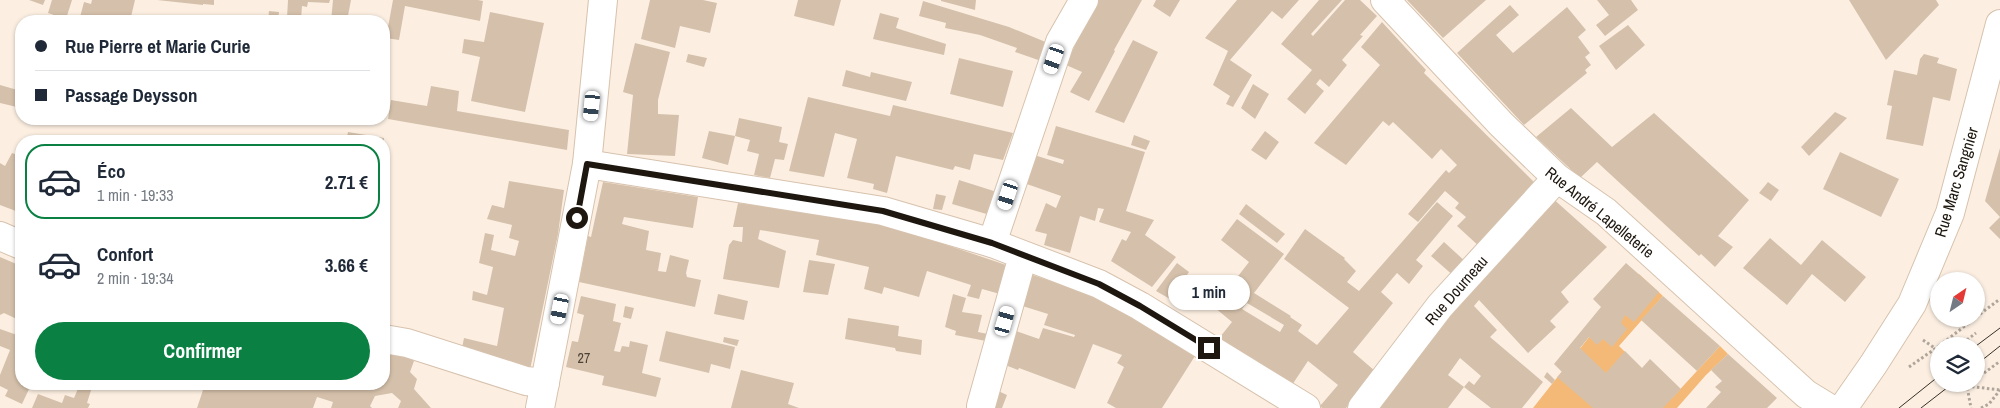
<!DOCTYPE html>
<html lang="fr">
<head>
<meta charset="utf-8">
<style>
  :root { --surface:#fff; --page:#f2f2f3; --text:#1f2937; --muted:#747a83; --line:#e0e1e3; --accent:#0b8043 }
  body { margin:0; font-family:"Archivo Narrow",sans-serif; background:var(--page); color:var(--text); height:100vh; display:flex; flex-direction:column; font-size:19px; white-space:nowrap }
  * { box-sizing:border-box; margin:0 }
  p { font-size:16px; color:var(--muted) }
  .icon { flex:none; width:28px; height:28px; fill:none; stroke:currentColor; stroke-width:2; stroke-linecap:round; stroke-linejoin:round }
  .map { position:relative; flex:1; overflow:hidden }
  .panel { position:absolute; left:15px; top:135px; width:375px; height:255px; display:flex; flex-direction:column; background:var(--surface); border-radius:20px; box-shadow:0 1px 4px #0004 }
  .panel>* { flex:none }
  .guide { position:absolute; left:15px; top:15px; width:375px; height:110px; border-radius:20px; box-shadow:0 1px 4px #0004; display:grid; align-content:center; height:110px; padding:0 20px; background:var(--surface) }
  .needle { width:32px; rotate:35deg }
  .fabs { position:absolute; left:1930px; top:272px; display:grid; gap:10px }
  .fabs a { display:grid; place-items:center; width:55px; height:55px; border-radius:50%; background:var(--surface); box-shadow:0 1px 4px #0004; font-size:25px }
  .end { position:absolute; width:22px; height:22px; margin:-11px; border:6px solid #1e170f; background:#fff; box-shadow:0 0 0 2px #fff }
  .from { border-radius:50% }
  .bubble { position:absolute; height:35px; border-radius:18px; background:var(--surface); box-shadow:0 1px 4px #0004; font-size:16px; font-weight:700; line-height:35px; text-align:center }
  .car { position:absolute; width:15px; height:30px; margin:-15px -8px; border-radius:6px; box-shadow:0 0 4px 1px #0007; background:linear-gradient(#fff 24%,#345 0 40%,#fff 0 76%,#345 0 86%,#fff 0) }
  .guide b { display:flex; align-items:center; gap:18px; height:48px; font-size:19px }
  .guide b+b { border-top:1px solid var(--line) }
  .guide i { width:12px; height:12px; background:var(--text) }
  ul { padding:9px 0 0; list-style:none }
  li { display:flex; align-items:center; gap:15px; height:75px; margin:0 10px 8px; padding:0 10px; border:2px solid transparent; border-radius:20px }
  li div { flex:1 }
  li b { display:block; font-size:19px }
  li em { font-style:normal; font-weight:700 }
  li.current { border-color:var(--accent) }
  li>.icon { width:45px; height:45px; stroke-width:1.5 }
  .primary-button { display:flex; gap:10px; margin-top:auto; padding:10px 20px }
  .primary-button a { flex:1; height:58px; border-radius:30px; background:var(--accent); color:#fff; font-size:20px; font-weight:700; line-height:58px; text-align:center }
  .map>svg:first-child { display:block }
  .green { fill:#f5b977 }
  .building { fill:#d5c1ab; fill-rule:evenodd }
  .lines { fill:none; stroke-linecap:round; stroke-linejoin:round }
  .minor-casing { stroke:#d7c2ad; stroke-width:30 }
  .path { stroke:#afa499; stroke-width:3; stroke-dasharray:2.5 2.5; stroke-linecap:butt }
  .minor { stroke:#fff; stroke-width:28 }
  .tram { stroke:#372f27; stroke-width:1 }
  .route { stroke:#1e170f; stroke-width:6 }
  .labels { text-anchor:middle; stroke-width:4; stroke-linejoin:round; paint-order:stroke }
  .number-label { font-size:14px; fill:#4c4236 }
  .street-label { font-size:16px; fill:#1e170f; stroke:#fff }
</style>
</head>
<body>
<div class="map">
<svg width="2000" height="408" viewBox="0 0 2000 408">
  <rect width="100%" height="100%" fill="#fcefe2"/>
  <polygon class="green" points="1639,274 1663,296 1619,346 1672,398 1720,346 1728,354 1706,375 1677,408 1533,408"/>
  <g class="building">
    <polygon points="29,0 45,0 43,5"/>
    <polygon points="52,0 72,0 66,19 48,13"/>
    <polygon points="92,0 135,0 130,21 79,21 84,2 91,4"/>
    <polygon points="157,0 214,0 214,5 203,4 203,5"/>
    <polygon points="288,0 330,0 329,3 308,2 307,7 302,6 301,19 287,18"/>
    <polygon points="333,0 351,0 347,21 331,21"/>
    <polygon points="393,0 478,0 483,1 480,21 405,6 399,40 386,38"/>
    <polygon points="650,0 703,0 717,3 710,33 680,26 675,48 641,39"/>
    <polygon points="798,0 841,0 834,26 794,16"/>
    <polygon points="976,0 975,10 941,1 941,0"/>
    <polygon points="1099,0 1142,0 1114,50 1115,51 1089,101 1070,92 1082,72 1066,65 1080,34"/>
    <polygon points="1156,0 1180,0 1170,17 1153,6"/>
    <polygon points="1237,0 1299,0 1282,19 1272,11 1230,60 1252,75 1233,107 1226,104 1230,96 1213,85 1228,51 1205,38"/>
    <polygon points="1319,0 1342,0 1311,34 1313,36 1345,0 1360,0 1377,16 1360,35 1363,36 1342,60 1347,65 1329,87 1320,79 1316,84 1324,91 1305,114 1287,99 1312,70 1281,44"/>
    <polygon points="1407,0 1486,0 1443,38"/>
    <polygon points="1597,0 1631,0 1638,10 1605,36 1596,25 1609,15"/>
    <polygon points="1849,0 1936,0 1939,5 1886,60"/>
    <polygon points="923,1 1009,27 1048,43 1041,61 1015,52 1017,48 980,35 945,28 946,23 919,16"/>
    <polygon points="1510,5 1519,15 1496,35 1513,53 1567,7 1586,30 1578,37 1590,53 1585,57 1591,65 1585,70 1587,73 1524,125 1457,53"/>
    <polygon points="269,11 279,12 278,21 268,21"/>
    <polygon points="490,12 544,23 525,112 471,101 480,57 462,53 464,39 484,42"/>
    <polygon points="880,13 899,18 896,28 946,44 944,55 873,39"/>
    <polygon points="1382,22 1426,70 1424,73 1537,185 1481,248 1457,226 1466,217 1455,208 1459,203 1445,191 1418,222 1408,214 1446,170 1449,173 1457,165 1441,149 1432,159 1393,122 1389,126 1383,121 1346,165 1314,143 1380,65 1361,47"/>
    <polygon points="1628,25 1645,45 1616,70 1599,46"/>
    <polygon points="1133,40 1158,52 1124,123 1095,112"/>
    <polygon points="635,43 670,52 658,100 658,114 679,115 675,156 627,154 633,95 623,92"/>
    <polygon points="688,54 707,58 704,67 686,62"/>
    <polygon points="1924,54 1939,58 1937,63 1957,69 1950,101 1933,97 1923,146 1886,139 1892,106 1887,105 1894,70 1917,75 1920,59"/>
    <polygon points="959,58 1013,71 1003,107 950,94"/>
    <polygon points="846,70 870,77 871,72 912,82 906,101 842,86"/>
    <polygon points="1253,84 1269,94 1255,119 1241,108"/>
    <polygon points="0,85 21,91 21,108 0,103"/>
    <polygon points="431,86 459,91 457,111 569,130 567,150 388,119 391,100 427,106"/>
    <polygon points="808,97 890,116 893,105 1013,133 1003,160 974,154 970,170 955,166 953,170 896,156 887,193 873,189 874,184 847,178 857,139 835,133 824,177 789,171"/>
    <polygon points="1571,108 1612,147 1654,113 1749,200 1718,236 1733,247 1715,267 1701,254 1699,256 1597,162 1580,178 1536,137"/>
    <polygon points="1835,112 1847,118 1809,156 1801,147"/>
    <polygon points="739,118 782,127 779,142 788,144 784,160 775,159 770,178 754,175 759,154 747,151 750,140 735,136 728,165 702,158 709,131 735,136"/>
    <polygon points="1056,126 1145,152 1126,211 1154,220 1145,235 1176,257 1152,287 1111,261 1122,239 1126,241 1131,232 1099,222 1104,209 1098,208 1095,221 1080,216 1070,253 1044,245 1047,234 1035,231 1046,203 1056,208 1061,196 1021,182 1031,154 1063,164 1064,160 1047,155"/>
    <polygon points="1265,131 1279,142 1266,160 1251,150"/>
    <polygon points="348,132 384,138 384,141 346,141"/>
    <polygon points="1134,135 1150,141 1146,150 1131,145"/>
    <polygon points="2000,148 2000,239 1989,228 2000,217 1985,201"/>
    <polygon points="1840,152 1899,179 1881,217 1823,189"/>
    <polygon points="12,153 21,156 21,213 0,205 0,163 5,166"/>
    <polygon points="959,180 997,192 990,215 952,204"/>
    <polygon points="509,181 564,190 558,234 530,370 462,348 464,338 497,346 504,308 472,300 473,291 487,295 493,267 479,263 485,233 494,235 491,250 515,256 519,241 509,238 512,225 487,219 492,205 504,208"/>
    <polygon points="603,182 698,197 693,228 624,217 622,224 649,231 646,250 661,253 658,271 666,272 670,255 689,260 686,273 687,277 701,280 695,307 579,282 588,236 591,237"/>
    <polygon points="1768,182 1779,190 1771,201 1759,193"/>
    <polygon points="936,194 946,196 942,210 933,209"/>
    <path d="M1550,196L1607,247L1561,292L1569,302L1550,321L1556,327L1528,353L1479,300L1474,306L1497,330L1490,337L1543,382L1522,408H1491L1464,387L1448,408H1370ZM1460,358L1481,376L1474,385L1469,381L1464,387L1448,375Z"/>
    <path d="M1437,202L1453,216L1416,260L1423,266L1409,284L1397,273L1381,292L1393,303L1353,352L1375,371L1346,408H1322L1320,406L1338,385L1308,361L1290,388L1216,342L1232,322L1214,307L1249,262L1221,240L1237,219L1284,254L1254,293L1291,316L1290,317L1302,325L1298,331L1317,345L1349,308L1284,259L1305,229L1345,258L1344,259L1356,271L1347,282L1359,291ZM1247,303L1284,325L1280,332L1242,309Z"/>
    <polygon points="738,203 882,223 1009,266 1000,294 982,289 979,299 967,296 971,285 927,271 919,297 884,287 882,294 864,289 869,267 816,255 819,240 760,230 758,239 786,251 779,288 723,279 729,245 733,240 742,242 743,227 733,227"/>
    <polygon points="1246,204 1285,234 1277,243 1239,214"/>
    <polygon points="1770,238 1801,265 1822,240 1866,277 1845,302 1812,274 1787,305 1743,268"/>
    <polygon points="1444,242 1467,263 1455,277 1431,256"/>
    <polygon points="0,257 21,266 21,321 4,313 0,315"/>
    <polygon points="809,260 835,264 828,295 803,292"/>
    <polygon points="1177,263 1189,272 1170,299 1156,291"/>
    <polygon points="1626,263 1659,292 1634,322 1625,315 1621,323 1627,329 1612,347 1603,339 1597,345 1589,337 1580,348 1606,373 1625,351 1642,368 1650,359 1681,389 1663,408 1593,408 1557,377 1562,372 1554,364 1601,307 1593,299"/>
    <polygon points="1027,273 1095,296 1195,356 1162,408 1116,408 1107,403 1124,367 1117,363 1122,355 1093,344 1075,389 1019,368 1018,370 1000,363 1010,329 1039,339 1043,328 1074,337 1075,335 1044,325 1048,314 1016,304"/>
    <polygon points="718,294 748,301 744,320 714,314"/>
    <polygon points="953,294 966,298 962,312 982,315 978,332 988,334 986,341 955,335 956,331 945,327"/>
    <polygon points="581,296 616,304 613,321 621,323 614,351 620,352 622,346 629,347 630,341 648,345 642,373 661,378 656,397 602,385 604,376 566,367 572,341 578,342 584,315 577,313"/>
    <polygon points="1663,296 1720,346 1697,371 1641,320"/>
    <polygon points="625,306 634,308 631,319 623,317"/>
    <polygon points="848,318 899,326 898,336 922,340 921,355 896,351 895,348 845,339"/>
    <polygon points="0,329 17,335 16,338 20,339 21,336 21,358 17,368 21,370 21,384 37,384 36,390 30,387 22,404 5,396 8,390 0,386 0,375 10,350 0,346"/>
    <polygon points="666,331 735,347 730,369 711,364 709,373 659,361"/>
    <polygon points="724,337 739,340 737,346 723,342"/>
    <polygon points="405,350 414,361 410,372 417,379 414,389 431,408 398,408 401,401 392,393 375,396 370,406 372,408 331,408 333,402 317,397 313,408 197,408 205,384 384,384 384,361 386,355"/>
    <polygon points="1728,354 1777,398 1767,408 1706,408 1721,392 1715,387 1722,381 1711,370"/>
    <polygon points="741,370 794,383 788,404 799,408 731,408"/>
    <polygon points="1547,372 1555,380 1552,384 1544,377"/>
    <polygon points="80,384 93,384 87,403 90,404 88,408 32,408 38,394 62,403 65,395 74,398"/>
    <polygon points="994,389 1007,395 1002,408 987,408"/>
  </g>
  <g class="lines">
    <g class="minor-casing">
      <g id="minor">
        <polyline points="1385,0 1501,124 1557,178 1606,212 1806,394 1829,408"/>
        <polyline points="587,164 883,211 992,243 1099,284 1140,306 1306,408"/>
        <polyline points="0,236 21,245"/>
        <polyline points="992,243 1060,42 1084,0"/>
        <polyline points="384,339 407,343 526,381 545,383"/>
        <polyline points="981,406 1019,270 1024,256"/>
        <polyline points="540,408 587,164 603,0"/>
        <polyline points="1362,408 1440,306 1557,178"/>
        <polyline points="1843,408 1873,365 1912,304 1950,213 2000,24"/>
      </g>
    </g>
    <g class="path">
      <polyline points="1976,317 2000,299"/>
      <polyline points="1923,340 1939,351"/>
      <polyline points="1939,346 1974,319"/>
      <polyline points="1959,346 1976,333"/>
      <polyline points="1909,367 1939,346"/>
      <polyline points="1976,379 1999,362"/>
      <polyline points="1965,384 1967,386 1971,408"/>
      <polyline points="1967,386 2000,390"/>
      <polyline points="1981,408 1989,404 2000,390"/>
    </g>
    <use href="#minor" class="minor"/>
    <g class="tram">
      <polyline points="1976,346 2000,328"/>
      <polyline points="1976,365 2000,346"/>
      <polyline points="1899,408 1939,376"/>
      <polyline points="1921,408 1952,384"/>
    </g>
  </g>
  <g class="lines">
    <polyline class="route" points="577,218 587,164 883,211 992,243 1099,284 1140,306 1209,348"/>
  </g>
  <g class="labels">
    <g class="number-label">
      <text x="584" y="363">27</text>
    </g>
    <g class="street-label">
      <text transform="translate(1956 182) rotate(-73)" y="6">Rue Marc Sangnier</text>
      <text transform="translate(1600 212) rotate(39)" y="6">Rue André Lapelleterie</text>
      <text transform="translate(1456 290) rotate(-49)" y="6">Rue Dourneau</text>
    </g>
  </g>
</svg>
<div class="fabs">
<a><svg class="needle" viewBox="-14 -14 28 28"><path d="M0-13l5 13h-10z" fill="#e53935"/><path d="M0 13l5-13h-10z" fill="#747a83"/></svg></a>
<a><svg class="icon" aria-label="layers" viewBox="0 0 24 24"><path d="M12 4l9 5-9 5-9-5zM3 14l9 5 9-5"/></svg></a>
</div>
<i class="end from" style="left:577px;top:218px"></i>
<i class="end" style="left:1209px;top:348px"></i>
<div class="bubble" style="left:1168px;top:275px;width:82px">1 min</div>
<i class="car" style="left:1054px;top:59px;rotate:199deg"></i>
<i class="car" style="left:592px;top:106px;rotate:186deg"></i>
<i class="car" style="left:1008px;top:195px;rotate:198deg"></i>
<i class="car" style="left:560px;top:309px;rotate:191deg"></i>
<i class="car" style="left:1005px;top:321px;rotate:16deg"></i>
<div class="guide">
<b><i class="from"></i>Rue Pierre et Marie Curie</b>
<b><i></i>Passage Deysson</b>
</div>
<section class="panel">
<ul>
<li class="current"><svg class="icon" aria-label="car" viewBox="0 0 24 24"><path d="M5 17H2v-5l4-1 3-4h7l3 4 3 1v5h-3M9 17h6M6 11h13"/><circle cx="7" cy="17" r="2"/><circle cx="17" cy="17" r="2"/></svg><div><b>Éco</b><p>1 min · 19:33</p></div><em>2.71 €</em></li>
<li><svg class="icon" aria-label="car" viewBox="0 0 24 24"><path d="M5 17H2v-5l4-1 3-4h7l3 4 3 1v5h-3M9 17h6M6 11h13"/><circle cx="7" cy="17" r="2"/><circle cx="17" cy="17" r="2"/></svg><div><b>Confort</b><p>2 min · 19:34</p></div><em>3.66 €</em></li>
</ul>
<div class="primary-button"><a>Confirmer</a></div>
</section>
</div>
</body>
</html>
